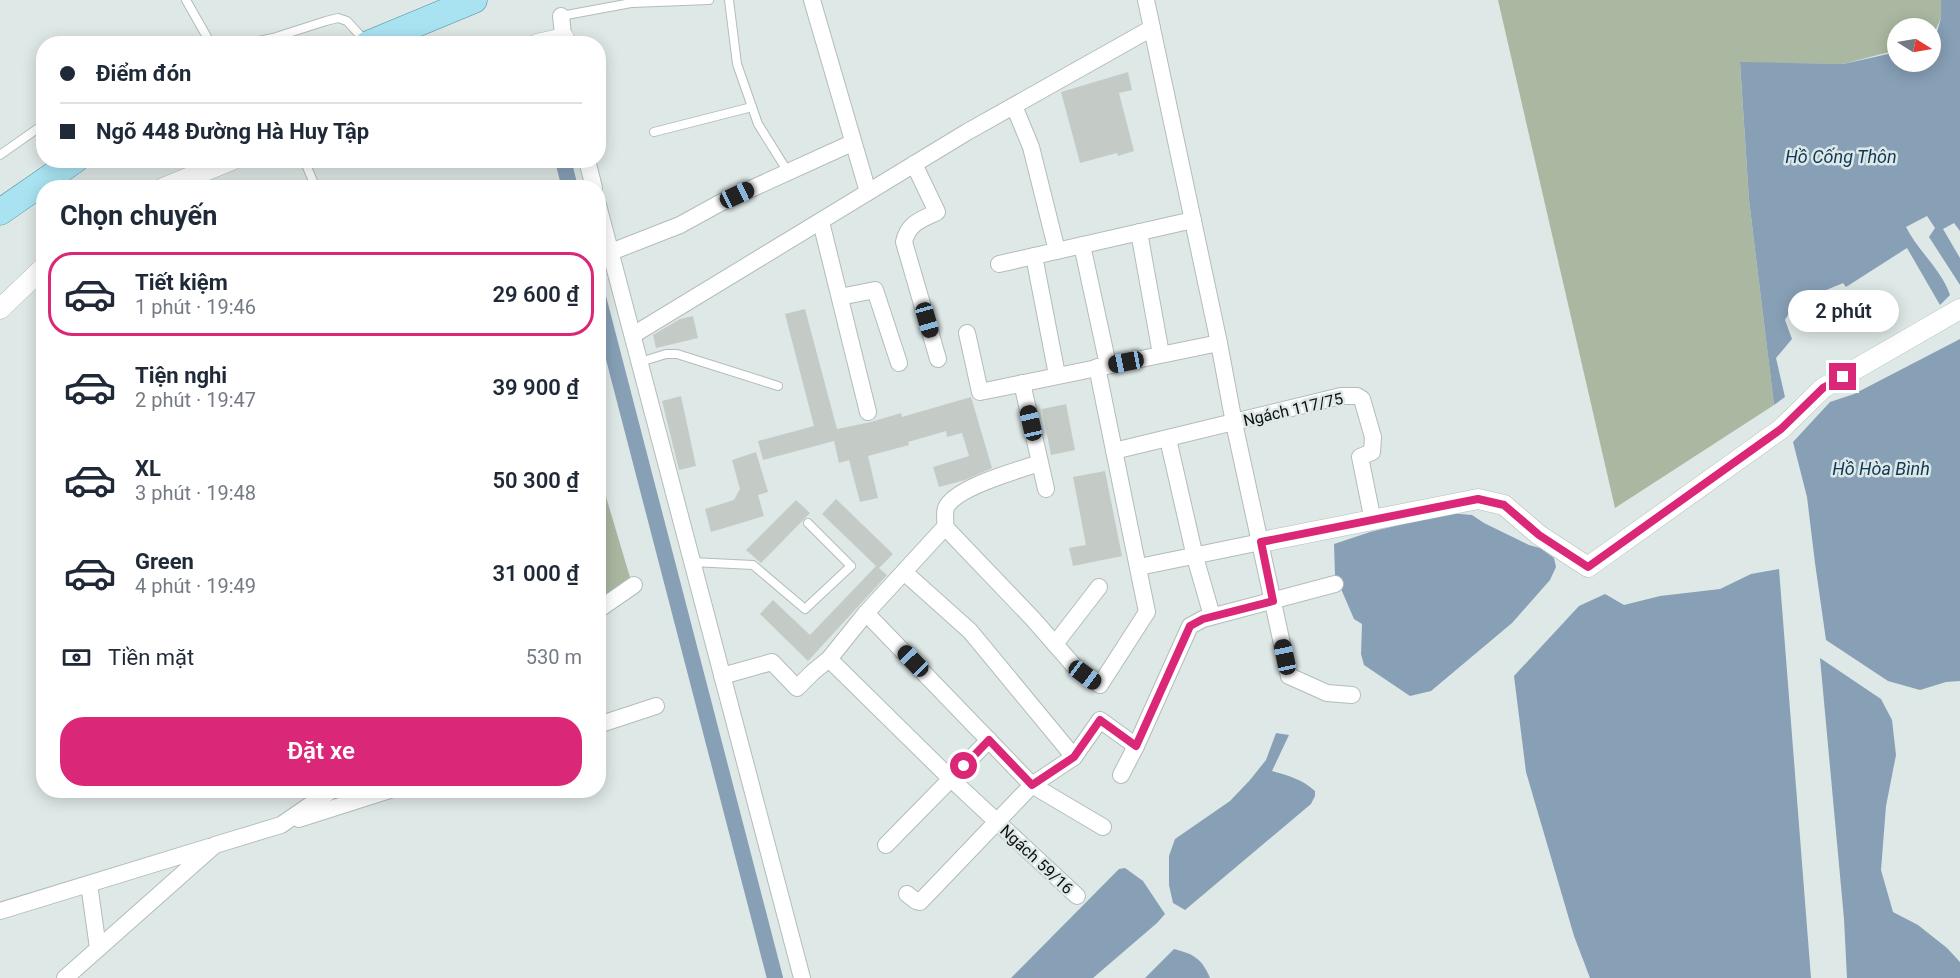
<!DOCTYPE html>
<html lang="vi">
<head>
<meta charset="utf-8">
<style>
  :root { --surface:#fff; --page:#f2f2f3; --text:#1f2937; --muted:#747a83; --line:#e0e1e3; --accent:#db2777 }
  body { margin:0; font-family:Roboto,sans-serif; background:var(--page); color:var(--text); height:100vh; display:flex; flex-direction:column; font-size:22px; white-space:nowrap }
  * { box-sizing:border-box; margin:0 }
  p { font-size:20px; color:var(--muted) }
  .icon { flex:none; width:33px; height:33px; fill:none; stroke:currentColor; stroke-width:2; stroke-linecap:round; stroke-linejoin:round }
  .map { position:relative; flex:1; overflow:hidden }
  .drawer { position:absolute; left:36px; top:180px; width:570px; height:618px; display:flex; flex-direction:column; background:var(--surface); border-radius:24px; box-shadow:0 3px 15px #0003 }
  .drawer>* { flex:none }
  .banner { position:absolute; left:36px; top:36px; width:570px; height:132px; border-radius:24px; box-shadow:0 3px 15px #0003; display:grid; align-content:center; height:132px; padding:0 24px; background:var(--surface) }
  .needle { width:39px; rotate:101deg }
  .tools { position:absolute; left:1887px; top:18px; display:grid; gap:12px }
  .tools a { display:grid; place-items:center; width:54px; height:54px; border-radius:50%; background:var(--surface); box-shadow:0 3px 15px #0003; font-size:30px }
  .end { position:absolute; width:27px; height:27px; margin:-14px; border:8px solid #db2777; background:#fff; box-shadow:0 0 0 3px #fff }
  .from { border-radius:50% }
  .bubble { position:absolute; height:42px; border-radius:21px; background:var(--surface); box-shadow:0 3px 15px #0003; font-size:20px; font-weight:600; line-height:42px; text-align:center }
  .car { position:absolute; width:18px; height:36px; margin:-18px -9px; border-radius:8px; box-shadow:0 0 4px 2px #0007; background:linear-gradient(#222 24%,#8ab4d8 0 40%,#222 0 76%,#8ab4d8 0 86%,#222 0) }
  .banner b { display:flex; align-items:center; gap:21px; height:57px; font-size:22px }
  .banner b+b { border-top:2px solid var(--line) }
  .banner i { width:15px; height:15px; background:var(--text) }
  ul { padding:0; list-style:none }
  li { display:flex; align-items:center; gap:18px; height:84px; margin:0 12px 9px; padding:0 12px; border:3px solid transparent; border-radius:24px }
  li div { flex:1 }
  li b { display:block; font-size:22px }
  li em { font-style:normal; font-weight:600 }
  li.on { border-color:var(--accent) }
  li>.icon { width:54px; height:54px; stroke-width:1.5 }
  h2 { padding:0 24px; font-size:27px; line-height:72px }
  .pay { display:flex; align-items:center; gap:15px; height:66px; padding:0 24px; font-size:22px }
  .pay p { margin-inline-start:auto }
  .cta { display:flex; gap:12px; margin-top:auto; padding:12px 24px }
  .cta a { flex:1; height:69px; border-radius:24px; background:var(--accent); color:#fff; font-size:24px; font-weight:600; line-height:69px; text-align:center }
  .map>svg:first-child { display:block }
  .green { fill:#aab8a1 }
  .water { fill:#87a0b6 }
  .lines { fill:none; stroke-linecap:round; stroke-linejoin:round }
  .canal { stroke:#87a0b6; stroke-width:16 }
  .building { fill:#c4cbc7 }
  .service-casing { stroke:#b3bcbb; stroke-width:10 }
  .minor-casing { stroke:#b3bcbb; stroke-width:18 }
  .tertiary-casing { stroke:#b3bcbb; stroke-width:21 }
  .primary-casing { stroke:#4d8d9d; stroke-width:27 }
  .service { stroke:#fff; stroke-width:8 }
  .minor { stroke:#fff; stroke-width:16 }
  .tertiary { stroke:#fff; stroke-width:20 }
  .primary { stroke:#a9e3f2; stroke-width:26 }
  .route { stroke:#db2777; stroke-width:8 }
  .labels { text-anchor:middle; stroke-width:5; stroke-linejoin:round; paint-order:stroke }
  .street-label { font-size:16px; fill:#0d1010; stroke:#dee8e7 }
  .water-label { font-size:18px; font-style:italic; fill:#0c3958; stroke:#dee8e7 }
</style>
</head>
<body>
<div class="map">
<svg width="1960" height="978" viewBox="0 0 1960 978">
  <rect width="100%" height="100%" fill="#dee8e7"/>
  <g class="green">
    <polygon points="1498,0 1942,0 1941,18 1931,40 1930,28 1898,28 1897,50 1843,64 1740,63 1749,200 1774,405 1615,508"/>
    <polygon points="598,470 632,584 599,597 598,597"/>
  </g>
  <g class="water">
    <path d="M1941,0H1960V231L1954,223L1943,229L1960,258V285L1929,237L1935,228L1927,216L1906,227C1918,251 1941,269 1950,295L1940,305L1907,248L1846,287L1843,283C1823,292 1795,300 1785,320L1792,339L1776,358L1785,397L1774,405L1749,200L1740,62L1843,64L1897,52L1898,62H1930L1931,41L1937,32L1941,18Z"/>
    <polygon points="1960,339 1960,681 1946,682 1920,690 1888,681 1826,640 1815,563 1807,497 1793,442 1830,402 1854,394"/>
    <polygon points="1449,513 1472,515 1484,523 1529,545 1540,548 1554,558 1556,567 1550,580 1512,623 1431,691 1410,696 1364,665 1361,654 1362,624 1354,619 1335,575 1334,544 1370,532"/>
    <polygon points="1779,569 1811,978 1590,978 1574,936 1526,772 1514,676 1579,606 1605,594 1624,605 1660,596 1720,589 1751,574"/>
    <polygon points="1820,658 1881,699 1892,720 1896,755 1886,806 1881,870 1893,912 1918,925 1947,948 1960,962 1960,978 1847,978 1844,919"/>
    <path d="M1276,733L1289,735L1272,771C1289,776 1302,779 1315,791V796L1311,804L1185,910L1173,903L1169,885V856L1175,839L1230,801L1250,780L1266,760Z"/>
    <polygon points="1125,868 1143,881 1165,914 1157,923 1093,978 1011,978 1119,869"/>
    <path d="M1174,949C1194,954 1202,959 1210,978H1145Z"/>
  </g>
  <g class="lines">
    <g class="canal">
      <polyline points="563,160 570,188"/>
      <polyline points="598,297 775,978"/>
    </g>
  </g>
  <g class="building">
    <polygon points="1128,72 1132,90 1119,93 1134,151 1118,156 1117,153 1080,163 1061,92"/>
    <polygon points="805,309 837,429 871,422 901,413 902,417 971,397 992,468 965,480 939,487 933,467 969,456 962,433 947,437 946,431 908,442 909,445 868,456 878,498 860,502 849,460 839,463 834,441 763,460 758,441 814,426 785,314"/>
    <polygon points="693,316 698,338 656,348 653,335 680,319"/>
    <polygon points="681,396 696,466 679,470 662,401"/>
    <polygon points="1066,404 1075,450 1051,455 1042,409"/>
    <polygon points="756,452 768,492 758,495 764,516 711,532 705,509 734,500 740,489 732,460"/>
    <polygon points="1105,471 1122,556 1073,566 1069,548 1086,545 1073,477"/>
    <polygon points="836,499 893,554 879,568 887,575 808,661 760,614 773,600 810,635 876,566 822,514"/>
    <polygon points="796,500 810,513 761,563 746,550"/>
  </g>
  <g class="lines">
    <g class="service-casing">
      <g id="service">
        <polyline points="186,0 211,44"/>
        <polyline points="729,0 737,64 758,124 788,172"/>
        <polyline points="561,16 631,3 709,0"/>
        <polyline points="243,44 273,38 326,21 338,18 347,21 367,43"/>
        <polyline points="654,132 752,107"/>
        <polyline points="0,155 44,124"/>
        <polyline points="304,160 316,188"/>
        <polyline points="640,362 666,354 677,354 778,386"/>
        <polyline points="692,562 753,565 805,609 851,566 808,523"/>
      </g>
    </g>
    <g class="minor-casing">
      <g id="minor">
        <polyline points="812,0 868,192"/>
        <polyline points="1146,0 1219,343 1234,423 1289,676 1327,693 1352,695"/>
        <polyline points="561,16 564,44"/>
        <polyline points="1014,106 1031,147 1057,251"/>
        <polyline points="587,160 594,188"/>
        <path d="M914,164L937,212C921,220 908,223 904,242L938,359"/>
        <polyline points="598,205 802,978"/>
        <polyline points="821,222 868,412"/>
        <polyline points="1139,232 1161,354"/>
        <polyline points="1082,245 1108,365"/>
        <polyline points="611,252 680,225 720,203 852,143"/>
        <polyline points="1034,256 1057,375"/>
        <polyline points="999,264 1193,220"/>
        <polyline points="840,297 875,290 899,363"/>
        <polyline points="967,333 980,392 1219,343"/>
        <polyline points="633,335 967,132 1152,28"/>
        <polyline points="1022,383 1046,489"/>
        <polyline points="1168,439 1195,557 1212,616"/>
        <polyline points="1114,451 1341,396 1357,396 1362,399 1373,437 1372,452 1360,457 1373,521"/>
        <polyline points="945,527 1033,619 1075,667 1100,685 1147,612 1097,367"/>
        <polyline points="1139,567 1261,542"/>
        <polyline points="904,572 970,631 1074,757"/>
        <polyline points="598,610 634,585"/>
        <polyline points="866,613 1032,785 1103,827"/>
        <polyline points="1055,644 1099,587"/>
        <polyline points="829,659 951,779 1077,896"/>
        <path d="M722,676L772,662L797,688L813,672L829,659L866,613L945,527C946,521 944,513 946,508C955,487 1019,470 1040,463"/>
        <polyline points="598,725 656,706"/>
        <polyline points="1121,775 1136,746 1190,626 1203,619 1335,584"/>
        <polyline points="299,819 390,790"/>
        <polyline points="886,845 989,740"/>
        <polyline points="89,884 98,948"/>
        <polyline points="907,894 916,901 920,902 1032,785 1074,757 1100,720 1136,746"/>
        <polyline points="0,911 209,847"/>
        <polyline points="65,978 215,845 281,825 332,790"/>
      </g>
    </g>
    <g class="tertiary-casing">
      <g id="tertiary">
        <polyline points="537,44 564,38"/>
        <polyline points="163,188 232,160"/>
        <polyline points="0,309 44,267"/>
        <polyline points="1261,542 1478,499 1504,505 1539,535 1588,567 1781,429 1823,388 1960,309"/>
      </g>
    </g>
    <g class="primary-casing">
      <g id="primary">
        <polyline points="368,44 474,0"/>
        <polyline points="0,212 75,160"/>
      </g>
    </g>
    <use href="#service" class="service"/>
    <use href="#minor" class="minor"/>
    <use href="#tertiary" class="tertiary"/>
    <use href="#primary" class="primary"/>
  </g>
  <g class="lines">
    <polyline class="route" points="964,766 989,740 1032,785 1074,757 1100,720 1136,746 1190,626 1203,619 1273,601 1261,542 1478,499 1504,505 1539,535 1588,567 1781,429 1823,388 1843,377"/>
  </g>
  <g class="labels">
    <g class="street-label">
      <text transform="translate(1293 409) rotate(-13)" y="6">Ngách 117/75</text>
      <text transform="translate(1037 859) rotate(43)" y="6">Ngách 59/16</text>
    </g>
    <g class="water-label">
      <text x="1841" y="163">Hồ Cống Thôn</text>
      <text x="1881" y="475">Hồ Hòa Bình</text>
    </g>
  </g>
</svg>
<div class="tools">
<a><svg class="needle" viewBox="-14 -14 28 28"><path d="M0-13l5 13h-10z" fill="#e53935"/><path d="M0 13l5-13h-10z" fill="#747a83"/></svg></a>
</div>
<i class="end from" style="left:964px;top:766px"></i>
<i class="end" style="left:1843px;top:377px"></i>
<div class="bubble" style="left:1788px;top:290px;width:111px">2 phút</div>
<i class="car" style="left:737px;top:195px;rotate:65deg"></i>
<i class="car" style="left:927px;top:320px;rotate:164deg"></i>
<i class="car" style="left:1126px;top:362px;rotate:259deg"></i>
<i class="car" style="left:1031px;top:423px;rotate:347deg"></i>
<i class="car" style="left:1285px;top:657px;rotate:348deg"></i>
<i class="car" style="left:913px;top:661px;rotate:316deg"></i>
<i class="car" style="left:1085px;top:675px;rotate:127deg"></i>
<div class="banner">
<b><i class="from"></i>Điểm đón</b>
<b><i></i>Ngõ 448 Đường Hà Huy Tập</b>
</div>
<section class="drawer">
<h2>Chọn chuyến</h2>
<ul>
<li class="on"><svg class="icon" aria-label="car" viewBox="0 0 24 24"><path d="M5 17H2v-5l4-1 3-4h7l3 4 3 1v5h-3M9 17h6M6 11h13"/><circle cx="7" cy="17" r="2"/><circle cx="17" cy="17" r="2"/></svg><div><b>Tiết kiệm</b><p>1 phút · 19:46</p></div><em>29 600 ₫</em></li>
<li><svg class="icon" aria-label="car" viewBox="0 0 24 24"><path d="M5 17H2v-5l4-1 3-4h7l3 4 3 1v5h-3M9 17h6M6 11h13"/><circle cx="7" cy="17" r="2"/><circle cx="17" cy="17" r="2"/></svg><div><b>Tiện nghi</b><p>2 phút · 19:47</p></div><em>39 900 ₫</em></li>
<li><svg class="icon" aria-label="car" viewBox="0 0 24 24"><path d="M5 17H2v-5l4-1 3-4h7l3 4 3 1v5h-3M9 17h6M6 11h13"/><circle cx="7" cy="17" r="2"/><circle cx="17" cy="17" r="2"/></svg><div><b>XL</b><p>3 phút · 19:48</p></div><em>50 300 ₫</em></li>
<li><svg class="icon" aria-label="car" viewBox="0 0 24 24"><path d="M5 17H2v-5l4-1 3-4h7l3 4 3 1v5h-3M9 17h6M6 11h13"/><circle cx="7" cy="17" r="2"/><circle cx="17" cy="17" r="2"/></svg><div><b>Green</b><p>4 phút · 19:49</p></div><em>31 000 ₫</em></li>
</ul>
<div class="pay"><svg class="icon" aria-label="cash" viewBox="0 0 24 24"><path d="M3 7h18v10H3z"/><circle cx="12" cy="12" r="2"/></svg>Tiền mặt<p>530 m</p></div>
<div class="cta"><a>Đặt xe</a></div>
</section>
</div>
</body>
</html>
